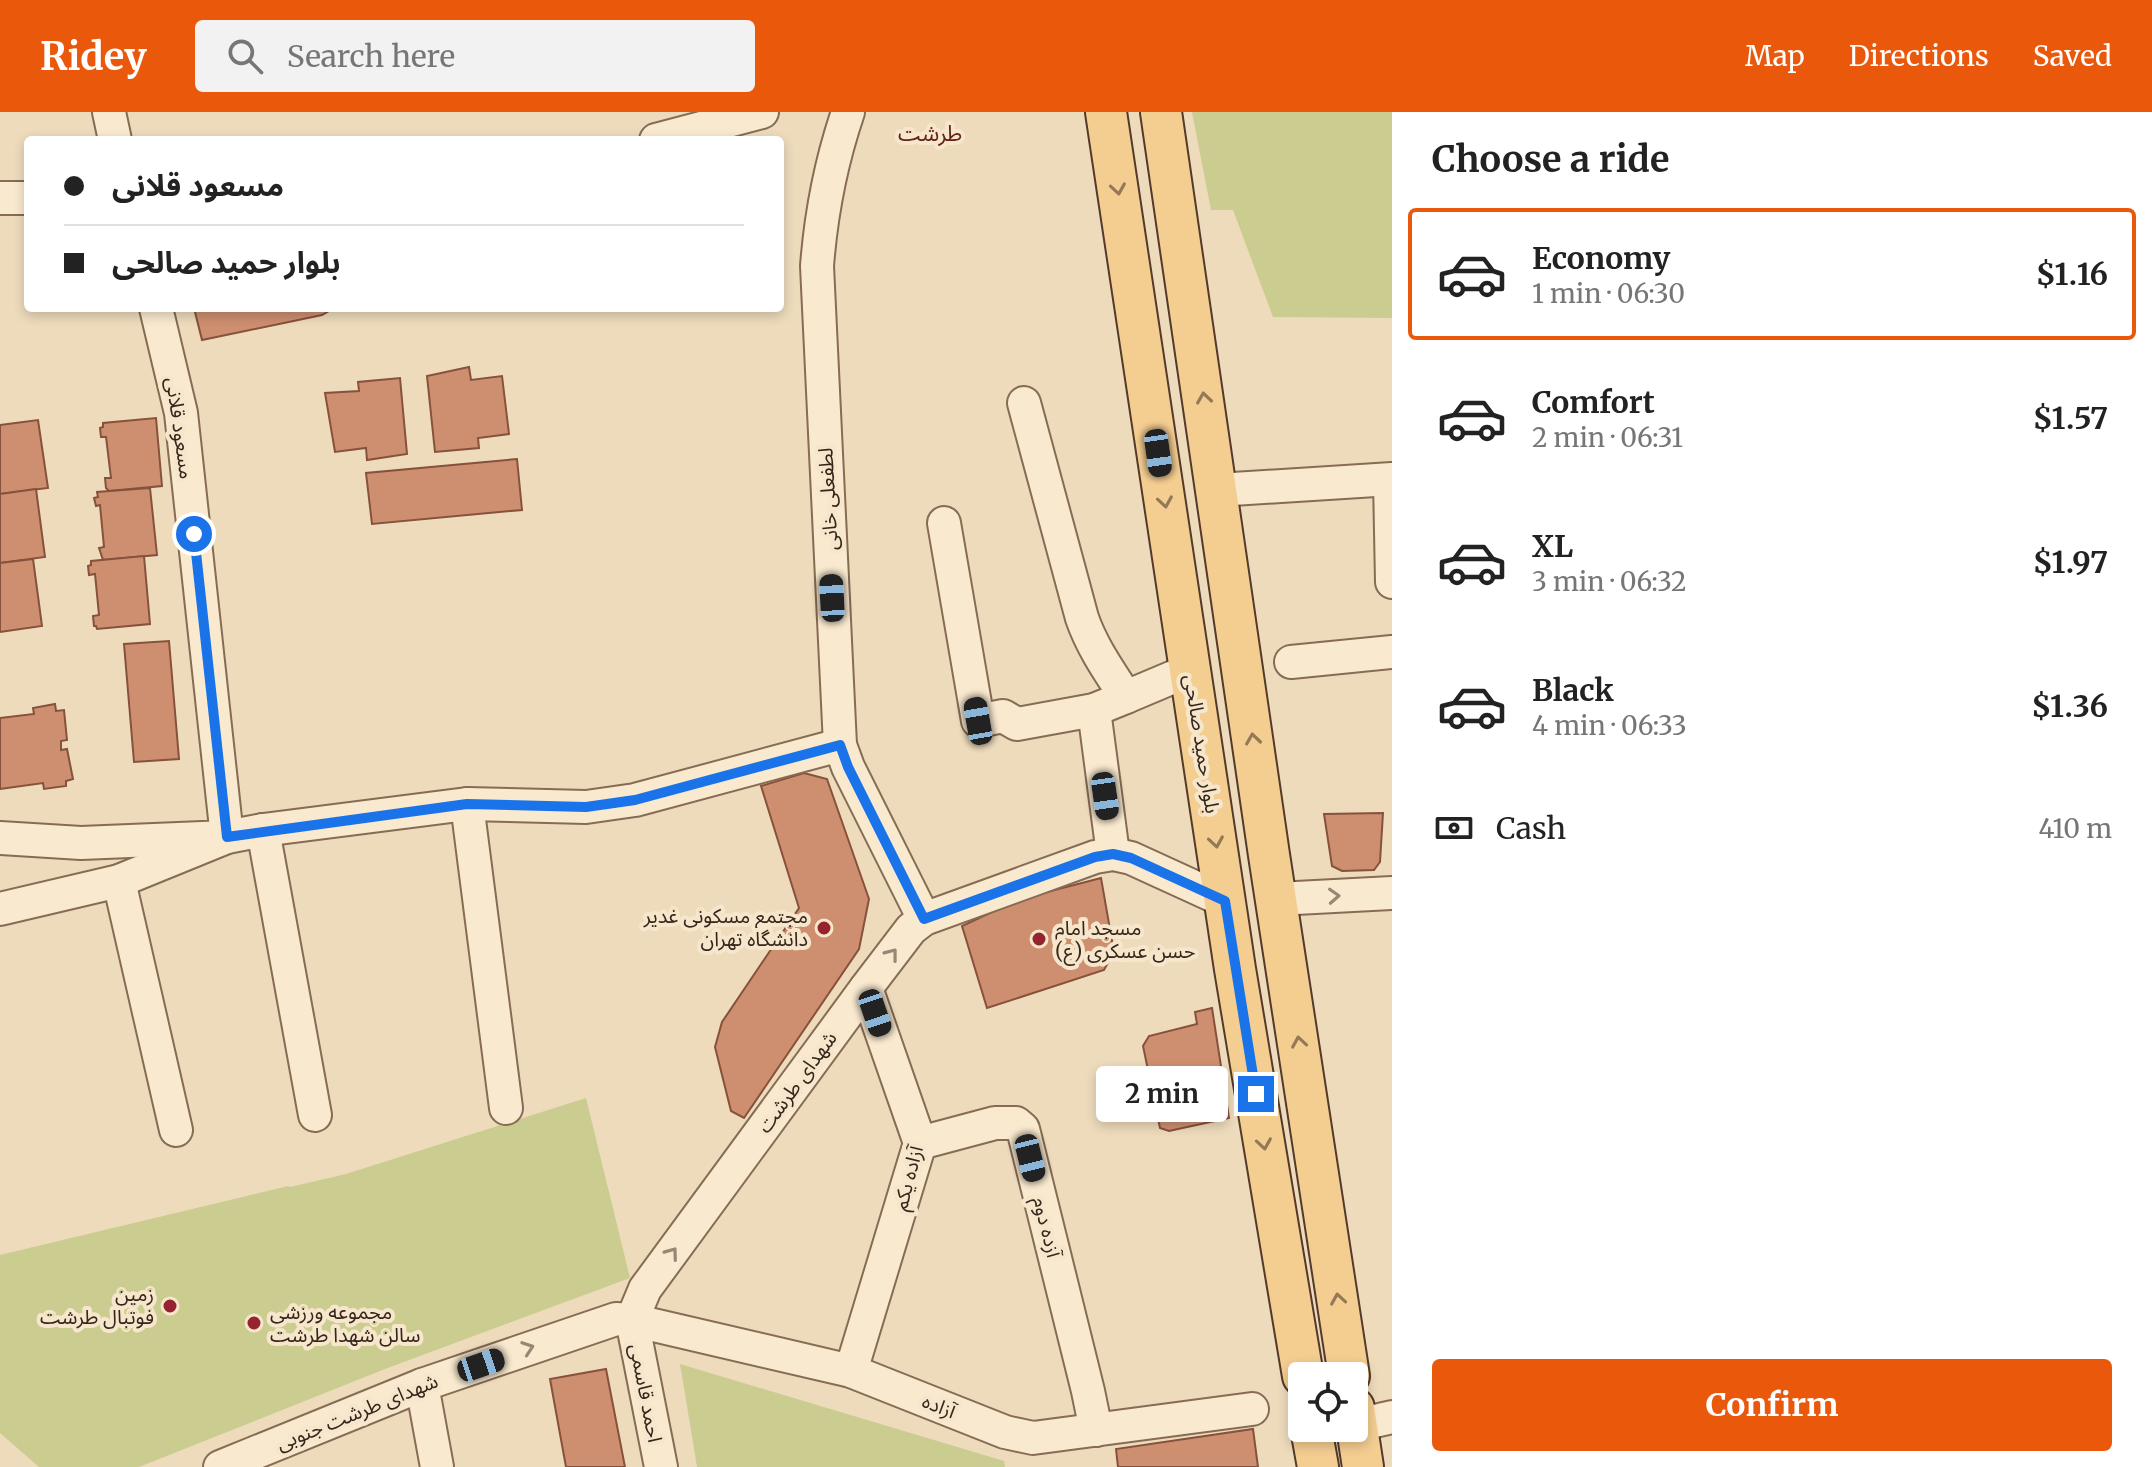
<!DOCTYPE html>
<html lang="en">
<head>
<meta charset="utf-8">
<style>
  :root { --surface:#fff; --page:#f2f2f2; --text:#222; --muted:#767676; --line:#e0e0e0; --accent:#ea580c }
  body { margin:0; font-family:Merriweather,"Noto Sans Arabic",serif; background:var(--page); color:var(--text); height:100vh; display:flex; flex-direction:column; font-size:30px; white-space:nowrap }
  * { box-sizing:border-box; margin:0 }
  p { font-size:26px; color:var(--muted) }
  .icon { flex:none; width:44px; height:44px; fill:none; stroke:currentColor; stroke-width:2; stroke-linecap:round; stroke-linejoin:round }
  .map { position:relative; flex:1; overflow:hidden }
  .panel { display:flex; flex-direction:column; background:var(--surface); width:760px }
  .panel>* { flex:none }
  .top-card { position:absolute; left:24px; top:24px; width:760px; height:176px; border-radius:8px; box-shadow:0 4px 12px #0003; display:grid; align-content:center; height:176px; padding:0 40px; background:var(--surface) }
  .tools { position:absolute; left:1288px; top:1250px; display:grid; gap:16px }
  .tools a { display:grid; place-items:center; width:80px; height:80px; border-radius:8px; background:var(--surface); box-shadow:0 4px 12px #0003; font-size:40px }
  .end { position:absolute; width:36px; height:36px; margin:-18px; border:10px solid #1a73e8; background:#fff; box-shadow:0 0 0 4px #fff }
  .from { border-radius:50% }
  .bubble { position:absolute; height:56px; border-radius:8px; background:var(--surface); box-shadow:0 4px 12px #0003; font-size:26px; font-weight:700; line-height:56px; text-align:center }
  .car { position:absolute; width:24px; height:48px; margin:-24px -12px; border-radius:10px; box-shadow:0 0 6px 2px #0007; background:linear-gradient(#222 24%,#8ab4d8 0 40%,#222 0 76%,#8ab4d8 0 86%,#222 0) }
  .top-card b { display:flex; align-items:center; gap:28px; height:76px; font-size:30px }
  .top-card b+b { border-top:2px solid var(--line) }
  .top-card i { width:20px; height:20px; background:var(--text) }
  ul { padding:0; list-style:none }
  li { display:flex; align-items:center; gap:24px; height:132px; margin:0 16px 12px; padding:0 24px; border:4px solid transparent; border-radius:8px }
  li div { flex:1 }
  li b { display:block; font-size:30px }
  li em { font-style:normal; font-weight:700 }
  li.active { border-color:var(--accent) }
  li>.icon { width:72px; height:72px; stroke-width:1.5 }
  h2 { padding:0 40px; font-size:36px; line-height:96px }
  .pay { display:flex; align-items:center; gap:20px; height:88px; padding:0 40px; font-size:30px }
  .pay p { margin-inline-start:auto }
  .primary-button { display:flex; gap:16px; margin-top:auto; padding:16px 40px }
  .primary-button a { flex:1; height:92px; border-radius:8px; background:var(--accent); color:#fff; font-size:32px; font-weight:700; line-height:92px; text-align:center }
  header { display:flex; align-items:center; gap:48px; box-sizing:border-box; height:112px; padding:0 40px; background:var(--accent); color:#fff }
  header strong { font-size:38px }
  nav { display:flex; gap:44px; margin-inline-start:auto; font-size:28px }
  .search { width:560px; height:72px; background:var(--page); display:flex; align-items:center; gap:20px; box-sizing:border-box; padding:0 28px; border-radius:8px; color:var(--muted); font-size:30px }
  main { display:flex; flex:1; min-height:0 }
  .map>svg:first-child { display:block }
  .green { fill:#cacc90 }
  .building { fill:#ce8f70; stroke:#86523b; stroke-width:2 }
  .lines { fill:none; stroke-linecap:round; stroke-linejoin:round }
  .minor-casing { stroke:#866b55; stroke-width:36 }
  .major-casing { stroke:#533a2a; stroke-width:44 }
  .minor { stroke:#f9e9cf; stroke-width:32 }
  .major { stroke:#f4cd91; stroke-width:40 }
  .oneway { stroke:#947956 }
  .oneway2 { stroke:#978775 }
  .route { stroke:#1a73e8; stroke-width:10 }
  .poi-dot { fill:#96242f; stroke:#f6e6cb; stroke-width:3 }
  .labels { text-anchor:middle; stroke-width:8; stroke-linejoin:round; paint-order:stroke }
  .street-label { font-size:20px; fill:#35251b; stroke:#f6e6cb }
  .poi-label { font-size:20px; fill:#35251b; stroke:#f6e6cb; text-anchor:end }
  .neighbourhood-label { font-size:22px; fill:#622219; stroke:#f6e6cb }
</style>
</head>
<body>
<header>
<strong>Ridey</strong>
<div class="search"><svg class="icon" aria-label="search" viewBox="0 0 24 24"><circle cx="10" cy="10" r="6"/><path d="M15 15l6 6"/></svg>Search here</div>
<nav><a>Map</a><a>Directions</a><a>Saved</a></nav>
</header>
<main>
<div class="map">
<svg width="1392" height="1355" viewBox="0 0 1392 1355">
  <rect width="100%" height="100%" fill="#eedbbc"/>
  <g class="green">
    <polygon points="1192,0 1392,0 1392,206 1273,205 1233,98 1211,98"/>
    <polygon points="586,986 630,1166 385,1257 139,1355 39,1355 0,1321 0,1143 288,1074 290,1075 346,1062"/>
    <polygon points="680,1252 1004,1349 1005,1355 697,1355"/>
  </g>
  <g class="building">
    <polygon points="194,196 334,196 322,203 202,228"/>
    <polygon points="469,255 471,268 502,264 509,322 478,326 479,336 435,340 427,264"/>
    <polygon points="400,266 407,342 367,348 366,336 335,340 325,281 359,279 358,270"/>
    <polygon points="156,306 162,374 109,379 106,376 105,366 111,366 106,325 101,325 100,316 103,315 103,311"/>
    <polygon points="38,308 48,376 0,382 0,313"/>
    <polygon points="517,347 522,398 372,412 366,361"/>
    <polygon points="150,376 157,443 103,448 99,436 104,435 100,393 96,394 94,386 98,385 97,380"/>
    <polygon points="36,377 45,445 0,451 0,382"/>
    <polygon points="144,444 150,512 97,517 96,514 94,514 93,504 99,503 95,462 89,463 88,454 91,453 91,449"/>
    <polygon points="33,447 42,514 0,520 0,451"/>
    <polygon points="169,529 179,647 134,650 124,532"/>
    <polygon points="55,592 56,599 64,598 67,628 61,629 61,638 67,637 73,667 66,669 66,674 44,677 43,671 0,677 0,606 34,602 33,596"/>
    <polygon points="804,661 827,667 869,787 859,837 744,1006 731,999 715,935 722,910 799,796 761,674"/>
    <polygon points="1383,701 1380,750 1374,758 1342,759 1332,754 1324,702"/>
    <polygon points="1101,766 1114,840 1104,858 987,896 962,814 1020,787"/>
    <polygon points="1212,896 1229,1006 1169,1019 1160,1016 1143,934 1149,924 1197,912 1195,900"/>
    <polygon points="606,1257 625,1355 566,1355 550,1267"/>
    <polygon points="1253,1317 1258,1355 1118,1355 1116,1337"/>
  </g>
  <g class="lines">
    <g class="minor-casing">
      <g id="minor">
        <polyline points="109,0 115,28"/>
        <path d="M848,0C831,50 821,102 817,154L840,633L848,655L924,807"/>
        <polyline points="656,28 762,0"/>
        <polyline points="0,86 28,86"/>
        <path d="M1024,291L1082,506C1092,535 1109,559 1126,585L1190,558"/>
        <polyline points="1390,368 1392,470"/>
        <polyline points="1217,378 1392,367"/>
        <polyline points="944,411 978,609 1003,604 1017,612 1094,598 1126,585"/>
        <polyline points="1291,550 1392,540"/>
        <polyline points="1094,598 1113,742"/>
        <polyline points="467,692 506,996"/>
        <polyline points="263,718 315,1003"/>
        <polyline points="0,726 81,731 227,725 181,301 156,196"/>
        <polyline points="119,769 176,1018"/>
        <polyline points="1277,787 1392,781"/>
        <polyline points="0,797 119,769 227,725 263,718 467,692 586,695 635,688 840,633"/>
        <polyline points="920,1031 995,1011 1016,1011 1023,1017 1088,1279 1096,1318"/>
        <polyline points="632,1208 645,1177 866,876 911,817 924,807 1095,745 1113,742 1131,746 1225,789"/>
        <polyline points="632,1208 661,1355"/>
        <polyline points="851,1259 920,1031 866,876"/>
        <polyline points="422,1273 437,1355"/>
        <polyline points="1357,1313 1392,1305"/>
        <polyline points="220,1355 422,1273 616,1207 632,1208 851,1259 1005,1320 1033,1326 1252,1297"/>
      </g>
    </g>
    <g class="major-casing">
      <g id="major">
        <polyline points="1106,0 1235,857 1303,1264"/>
        <polyline points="1161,0 1269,743 1349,1264"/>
        <polyline points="1354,1296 1363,1355"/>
        <polyline points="1311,1316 1318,1355"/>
      </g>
    </g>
    <use href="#minor" class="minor"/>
    <use href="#major" class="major"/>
  </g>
  <defs><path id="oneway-chevron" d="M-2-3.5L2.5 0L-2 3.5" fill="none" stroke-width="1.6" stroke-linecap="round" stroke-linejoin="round" transform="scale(2)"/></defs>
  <g class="oneway">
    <use href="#oneway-chevron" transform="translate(1118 77) rotate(81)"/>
    <use href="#oneway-chevron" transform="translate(1204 286) rotate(-98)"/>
    <use href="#oneway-chevron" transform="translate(1165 390) rotate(81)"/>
    <use href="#oneway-chevron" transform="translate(1253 627) rotate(-98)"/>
    <use href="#oneway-chevron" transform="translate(1216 730) rotate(81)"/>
    <use href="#oneway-chevron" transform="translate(1299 930) rotate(-99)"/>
    <use href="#oneway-chevron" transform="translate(1264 1032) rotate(81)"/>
    <use href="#oneway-chevron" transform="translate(1338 1187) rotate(-99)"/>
  </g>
  <g class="oneway2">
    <use href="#oneway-chevron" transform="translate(1334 784) rotate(-3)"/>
    <use href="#oneway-chevron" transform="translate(892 842) rotate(-52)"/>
    <use href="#oneway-chevron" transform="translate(672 1141) rotate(-54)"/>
    <use href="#oneway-chevron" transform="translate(528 1236) rotate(-19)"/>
  </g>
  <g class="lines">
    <polyline class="route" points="194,422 227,725 467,692 586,695 635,688 840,633 848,655 924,807 1095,745 1113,742 1131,746 1225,789 1256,982"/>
  </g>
  <g class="poi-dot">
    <circle cx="824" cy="816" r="8"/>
    <circle cx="1039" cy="827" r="8"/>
    <circle cx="170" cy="1194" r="8"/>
    <circle cx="254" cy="1211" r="8"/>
  </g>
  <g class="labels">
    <g class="street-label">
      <text transform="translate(180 316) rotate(82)" y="7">مسعود قلانی</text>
      <text transform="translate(828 387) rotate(-93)" y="7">لطفعلی خانی</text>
      <text transform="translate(1202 632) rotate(81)" y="7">بلوار حمید صالحی</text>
      <text transform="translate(797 970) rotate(-54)" y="7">شهدای طرشت</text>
      <text transform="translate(908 1066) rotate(-75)" y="7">آزاده یکم</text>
      <text transform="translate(1047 1115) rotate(76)" y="7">آزده دوم</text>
      <text transform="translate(646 1281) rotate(79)" y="7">احمد قاسمی</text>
      <text transform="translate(939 1294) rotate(22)" y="7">آزاده</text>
      <text transform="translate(357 1300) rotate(-22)" y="7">شهدای طرشت جنوبی</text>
    </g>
    <g class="poi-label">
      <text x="808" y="811">مجتمع مسکونی غدیر<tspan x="808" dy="23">دانشگاه تهران</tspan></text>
      <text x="1055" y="823" text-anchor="start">مسجد امام<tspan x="1055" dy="23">حسن عسکری (ع)</tspan></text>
      <text x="154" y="1189">زمین<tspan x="154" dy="23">فوتبال طرشت</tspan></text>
      <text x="270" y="1207" text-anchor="start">مجموعه ورزشی<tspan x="270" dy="23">سالن شهدا طرشت</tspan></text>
    </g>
    <g class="neighbourhood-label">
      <text x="930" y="29">طرشت</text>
    </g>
  </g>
</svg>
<div class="tools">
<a><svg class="icon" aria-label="locate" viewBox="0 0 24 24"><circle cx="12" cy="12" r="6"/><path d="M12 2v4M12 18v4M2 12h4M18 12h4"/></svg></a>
</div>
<i class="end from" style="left:194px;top:422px"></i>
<i class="end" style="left:1256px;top:982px"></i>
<div class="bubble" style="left:1096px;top:954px;width:132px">2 min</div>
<i class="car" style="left:1158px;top:341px;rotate:172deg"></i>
<i class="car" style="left:832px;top:486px;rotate:357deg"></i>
<i class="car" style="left:978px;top:609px;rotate:350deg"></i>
<i class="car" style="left:1105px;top:684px;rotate:172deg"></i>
<i class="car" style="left:875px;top:901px;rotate:161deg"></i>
<i class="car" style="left:1030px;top:1046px;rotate:166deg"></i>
<i class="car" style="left:481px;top:1253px;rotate:71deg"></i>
<div class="top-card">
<b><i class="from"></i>مسعود قلانی</b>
<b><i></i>بلوار حمید صالحی</b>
</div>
</div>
<section class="panel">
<h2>Choose a ride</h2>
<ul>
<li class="active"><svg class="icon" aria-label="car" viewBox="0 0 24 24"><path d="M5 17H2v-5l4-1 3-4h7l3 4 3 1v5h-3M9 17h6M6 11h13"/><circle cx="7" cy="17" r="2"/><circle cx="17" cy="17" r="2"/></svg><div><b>Economy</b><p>1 min · 06:30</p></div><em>$1.16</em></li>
<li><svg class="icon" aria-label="car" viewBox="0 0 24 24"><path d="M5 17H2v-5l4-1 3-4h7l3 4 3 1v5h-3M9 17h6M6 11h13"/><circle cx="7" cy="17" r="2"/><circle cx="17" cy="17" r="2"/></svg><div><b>Comfort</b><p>2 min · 06:31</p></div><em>$1.57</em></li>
<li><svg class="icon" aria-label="car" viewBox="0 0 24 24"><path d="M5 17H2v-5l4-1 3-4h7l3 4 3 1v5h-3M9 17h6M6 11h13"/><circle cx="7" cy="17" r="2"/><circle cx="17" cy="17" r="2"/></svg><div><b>XL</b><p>3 min · 06:32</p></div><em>$1.97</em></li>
<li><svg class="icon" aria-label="car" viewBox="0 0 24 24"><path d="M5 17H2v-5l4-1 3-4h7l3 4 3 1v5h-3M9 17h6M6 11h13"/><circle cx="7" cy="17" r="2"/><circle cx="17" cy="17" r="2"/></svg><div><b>Black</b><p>4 min · 06:33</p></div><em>$1.36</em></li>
</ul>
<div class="pay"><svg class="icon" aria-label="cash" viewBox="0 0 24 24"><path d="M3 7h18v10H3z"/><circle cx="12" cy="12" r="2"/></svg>Cash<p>410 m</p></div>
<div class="primary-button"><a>Confirm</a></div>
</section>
</main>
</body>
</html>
